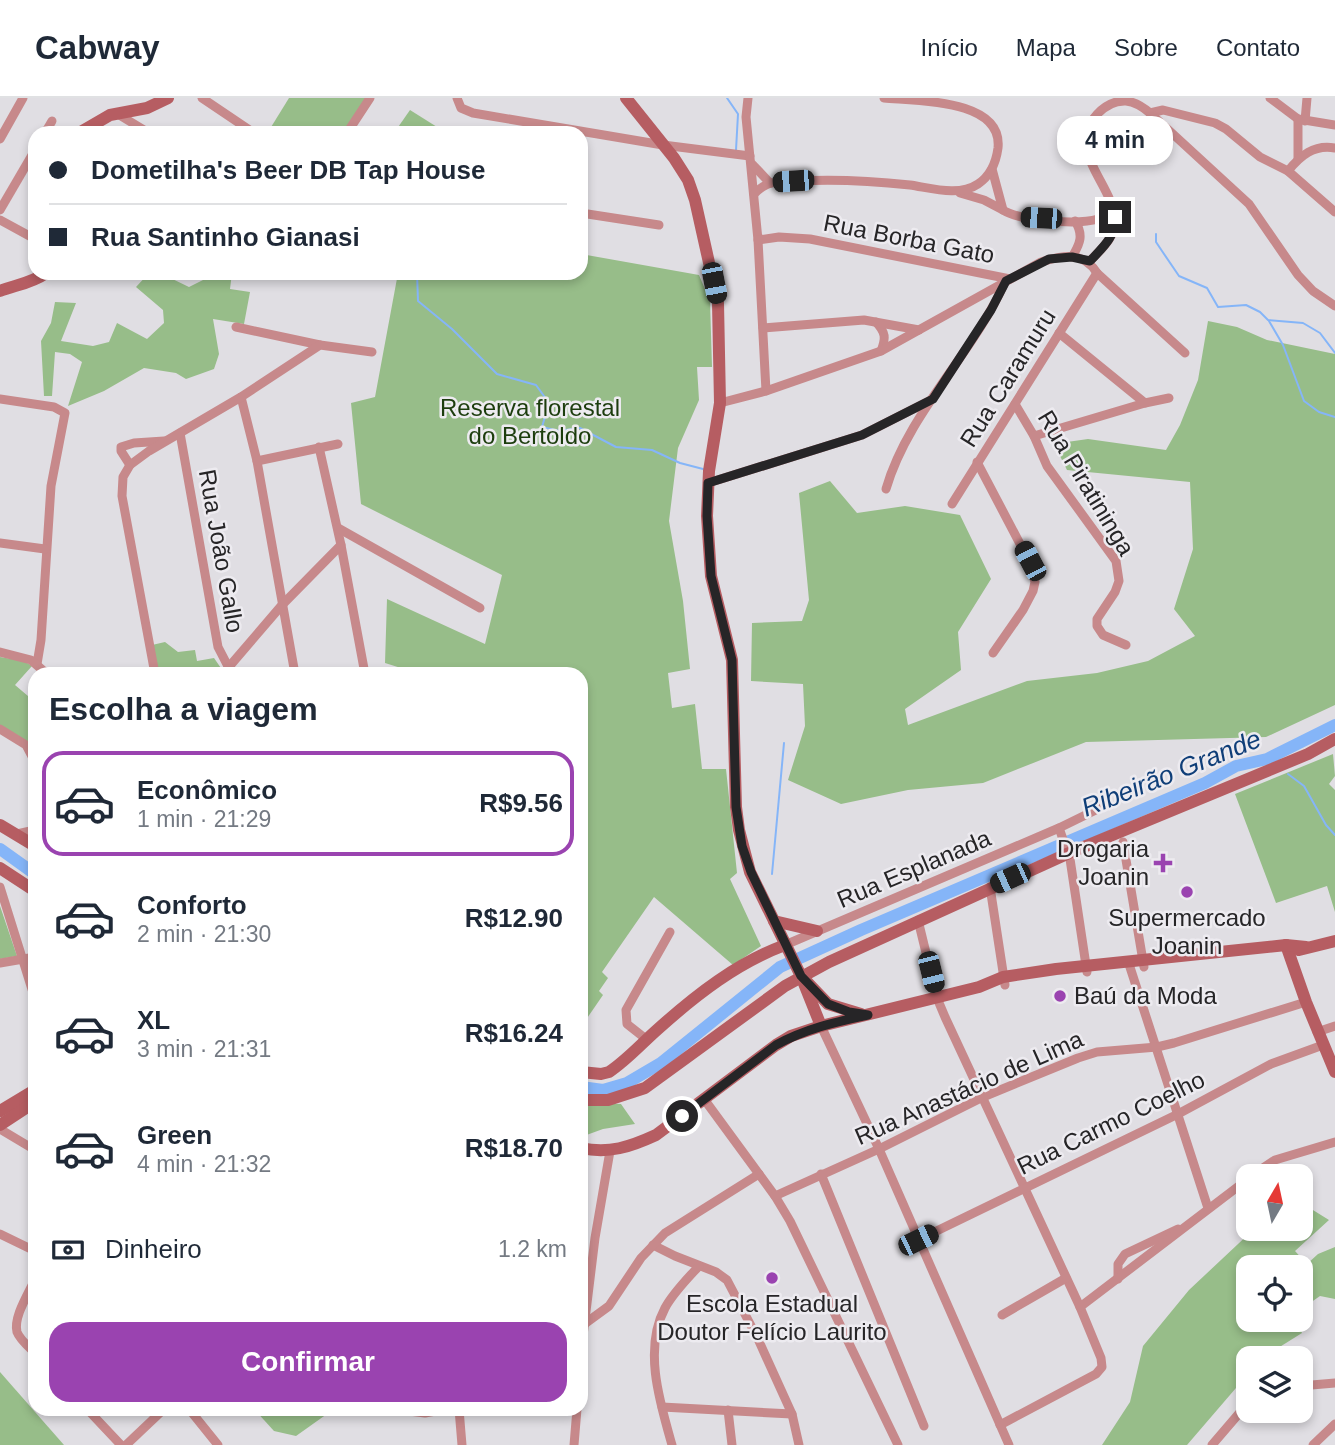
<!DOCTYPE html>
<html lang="pt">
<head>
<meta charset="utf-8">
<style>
  :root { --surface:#fff; --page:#f6f6f7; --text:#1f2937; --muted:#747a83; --line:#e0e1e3; --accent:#9a43b0 }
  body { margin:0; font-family:Arial,sans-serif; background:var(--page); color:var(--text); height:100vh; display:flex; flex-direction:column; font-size:26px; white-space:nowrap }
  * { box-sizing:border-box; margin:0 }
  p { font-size:23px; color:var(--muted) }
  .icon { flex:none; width:38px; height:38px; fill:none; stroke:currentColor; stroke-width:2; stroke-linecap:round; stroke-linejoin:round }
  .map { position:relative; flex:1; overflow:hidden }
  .drawer { position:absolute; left:28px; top:569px; width:560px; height:749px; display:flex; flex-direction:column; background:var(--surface); border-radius:21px; box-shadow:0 4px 10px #0003 }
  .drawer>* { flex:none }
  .hud { position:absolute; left:28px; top:28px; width:560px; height:154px; border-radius:21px; box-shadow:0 4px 10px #0003; display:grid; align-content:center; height:154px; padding:0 21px; background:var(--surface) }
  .needle { width:46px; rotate:9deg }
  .controls { position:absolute; left:1236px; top:1066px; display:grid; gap:14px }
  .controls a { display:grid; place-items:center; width:77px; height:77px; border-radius:14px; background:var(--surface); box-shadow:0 4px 10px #0003; font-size:35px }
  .end { position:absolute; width:32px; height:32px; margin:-16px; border:9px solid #262527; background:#fff; box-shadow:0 0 0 4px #fff }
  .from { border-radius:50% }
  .bubble { position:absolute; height:49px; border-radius:21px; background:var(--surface); box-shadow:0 4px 10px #0003; font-size:23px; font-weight:700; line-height:49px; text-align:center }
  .car { position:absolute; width:21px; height:42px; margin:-21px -10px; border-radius:9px; box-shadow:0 0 5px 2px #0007; background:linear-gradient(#222 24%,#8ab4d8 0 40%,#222 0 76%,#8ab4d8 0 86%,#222 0) }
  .hud b { display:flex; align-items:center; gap:24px; height:66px; font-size:26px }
  .hud b+b { border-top:2px solid var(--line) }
  .hud i { width:18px; height:18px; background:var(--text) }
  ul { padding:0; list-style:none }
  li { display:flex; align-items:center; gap:21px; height:105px; margin:0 14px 10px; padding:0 7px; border:4px solid transparent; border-radius:21px }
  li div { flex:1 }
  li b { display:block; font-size:26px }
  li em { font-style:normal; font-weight:700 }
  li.on { border-color:var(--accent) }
  li>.icon { width:63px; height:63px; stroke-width:1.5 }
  h2 { padding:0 21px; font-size:32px; line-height:84px }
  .pay { display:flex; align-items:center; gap:18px; height:77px; padding:0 21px; font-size:26px }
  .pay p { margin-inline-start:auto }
  .button { display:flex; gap:14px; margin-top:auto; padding:14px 21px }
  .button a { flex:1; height:80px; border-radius:21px; background:var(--accent); color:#fff; font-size:28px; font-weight:700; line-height:80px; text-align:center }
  header { display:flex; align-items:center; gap:42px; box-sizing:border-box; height:98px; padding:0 35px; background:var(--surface); border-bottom:2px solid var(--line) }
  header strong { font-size:33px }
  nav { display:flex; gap:38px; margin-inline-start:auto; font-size:24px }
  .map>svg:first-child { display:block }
  .green { fill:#97bd89 }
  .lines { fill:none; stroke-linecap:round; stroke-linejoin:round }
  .stream { stroke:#85b5f8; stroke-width:2 }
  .river { stroke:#85b5f8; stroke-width:12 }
  .street { stroke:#c7898b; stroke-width:9 }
  .secondary { stroke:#b65d62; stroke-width:12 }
  .route { stroke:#262527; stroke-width:9 }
  .poi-dot { fill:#9a43b0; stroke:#edebf0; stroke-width:2.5 }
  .labels { text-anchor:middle; stroke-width:5; stroke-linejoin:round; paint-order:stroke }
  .street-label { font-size:24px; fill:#262527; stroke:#edebf0 }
  .park-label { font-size:24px; fill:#1c3d0d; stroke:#edebf0 }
  .poi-label { font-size:24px; fill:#262527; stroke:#edebf0 }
  .water-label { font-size:26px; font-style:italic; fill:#0f3e78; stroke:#edebf0 }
</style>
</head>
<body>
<header>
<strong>Cabway</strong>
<nav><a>Início</a><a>Mapa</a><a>Sobre</a><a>Contato</a></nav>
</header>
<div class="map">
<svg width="1335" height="1347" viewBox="0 0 1335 1347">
  <rect width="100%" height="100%" fill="#e0dee3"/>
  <g class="green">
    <polygon points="289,0 366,0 350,35 268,34"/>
    <polygon points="410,12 445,34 445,35 394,35"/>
    <polygon points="581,156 699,177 710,203 712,269 697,269 699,302 678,350 669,423 683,503 690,571 668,575 672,610 695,606 702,671 726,671 737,775 730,781 761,848 733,867 654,799 602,874 608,880 599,893 603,897 581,929 581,576 420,576 385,565 387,501 485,546 502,477 361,406 351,305 375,299 398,175 581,175"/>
    <polygon points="149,175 160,175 189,189 217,175 232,175 230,191 250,194 244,226 213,221 219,256 214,271 186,281 176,275 144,270 104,293 68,308 82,264 70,256 55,254 52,298 44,298 41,243 51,225 55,204 76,205 61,243 93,248 109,244 117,225 147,241 164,225 163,212 136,189"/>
    <polygon points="1208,223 1237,229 1267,242 1335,256 1335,607 1266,639 1086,644 983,685 908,692 841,706 788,682 805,628 803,586 751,583 752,525 802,523 809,502 799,395 830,383 857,415 905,408 960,417 991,481 958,534 961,572 905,611 908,627 1027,583 1097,575 1148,563 1195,538 1174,511 1193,451 1190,384 1067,372 1059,356 1067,344 1088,341 1166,352 1180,327 1198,282"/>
    <polygon points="165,544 178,554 195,552 197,563 214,560 225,576 158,576 152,547"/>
    <polygon points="0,559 24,563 32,568 15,587 35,604 35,652 0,627"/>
    <polygon points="1333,656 1335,678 1329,686 1335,692 1335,814 1327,788 1276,805 1235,696"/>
    <polygon points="0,808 17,858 0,861"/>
    <polygon points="581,1004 621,1006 635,1026 603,1031 581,1039"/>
    <polygon points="1300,1104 1329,1122 1295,1153 1307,1166 1318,1156 1335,1149 1335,1201 1320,1198 1300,1212 1300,1169 1248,1169 1248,1222 1296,1222 1302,1235 1262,1260 1248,1260 1248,1276 1187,1347 1102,1347 1130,1304 1143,1248 1189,1192 1254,1131 1300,1130"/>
    <polygon points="0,1274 64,1347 0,1347"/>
    <polygon points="254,1311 334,1311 296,1338 274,1333"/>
  </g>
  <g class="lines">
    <g class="stream">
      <polyline points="727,0 738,16 736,52"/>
      <polyline points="1156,136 1156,144 1162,153 1179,178 1207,190 1218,209 1246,207 1260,214 1268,222 1303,225 1320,235 1335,255"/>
      <polyline points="417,175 418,203 452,231 497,276 536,287 549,305 542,329 559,333 580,330 616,349 652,352 680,365 703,371"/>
      <polyline points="1269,223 1283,247 1304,303 1319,314 1335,319"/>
      <polyline points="1274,658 1277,661"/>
      <polyline points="1288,676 1304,688 1326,727 1335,737"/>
      <polyline points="772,776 784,645"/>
    </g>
    <g class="river">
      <polyline points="0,751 35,776"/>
      <polyline points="581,989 603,992 627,985 661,965 780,869 861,832 1205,685 1236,668 1267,661 1335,627"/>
    </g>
    <g class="street">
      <polyline points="202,0 254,35"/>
      <polyline points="457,0 461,10 473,15 663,47 750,58"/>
      <polyline points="748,0 746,19 758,142 766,293"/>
      <polyline points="1270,0 1298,21 1335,27"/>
      <polyline points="116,15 149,35"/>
      <polyline points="1150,15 1163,12 1215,25 1226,31 1260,59 1288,73 1335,114"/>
      <polyline points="1305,23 1307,0"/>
      <polyline points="45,35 52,23"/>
      <polyline points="347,35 370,0"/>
      <polyline points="0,41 23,0"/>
      <polyline points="1298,61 1298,21"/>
      <polyline points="752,66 770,85"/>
      <path d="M992,71L1003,112C1020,123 1078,127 1098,121C1104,119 1107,115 1112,111"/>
      <path d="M1288,73C1300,58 1314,46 1335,50"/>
      <polyline points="960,95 984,102 1003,112"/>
      <path d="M754,96C759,91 765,86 772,85C780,83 790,83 798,83C836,81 873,83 910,87C931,90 959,99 978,86C990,78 996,65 998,50C1003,1 917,3 884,0"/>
      <polyline points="0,112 35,52"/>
      <polyline points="581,115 659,127"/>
      <polyline points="0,122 35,141"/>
      <polyline points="758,142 779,139 810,141 1010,181"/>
      <path d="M1072,159C1080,146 1084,137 1075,123"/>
      <path d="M1090,163C1100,152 1115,140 1115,123C1114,96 1089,73 1086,46C1083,25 1105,2 1126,3C1136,4 1143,9 1150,15L1249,106L1298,177L1313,193L1335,208"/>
      <path d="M876,224C886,235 886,240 881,253"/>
      <polyline points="236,229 320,247"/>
      <polyline points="763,230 864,222 919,232"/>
      <polyline points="1059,235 1145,305"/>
      <polyline points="241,299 257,363 295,576"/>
      <polyline points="0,301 54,309 65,315 51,388 41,542 37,566"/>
      <path d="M720,305L766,293L881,253L1041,164C1063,157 1083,153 1097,175L1185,255"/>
      <polyline points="1015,306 1034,338 1047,368 1116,463 1119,483 1115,494 1097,521 1097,528 1103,537 1126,547"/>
      <polyline points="180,335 218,549 232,576"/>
      <polyline points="1034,338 1145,305 1169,300"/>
      <polyline points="319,349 341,447 365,576"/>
      <polyline points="257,363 338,346"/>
      <polyline points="977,364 1029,463 1035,484 1033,493 1023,512 993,555"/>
      <polyline points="130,367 121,353 121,349 134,345 164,343"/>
      <polyline points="708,385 862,337 931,302"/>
      <path d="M886,391C908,315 973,256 1005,184"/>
      <polyline points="952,406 1097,175"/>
      <polyline points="338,430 480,510"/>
      <polyline points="0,445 45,451"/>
      <polyline points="0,554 31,562 47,576"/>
      <polyline points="228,570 282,507 341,447"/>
      <polyline points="155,576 122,398 123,379 130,367 149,353 241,299 320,247 372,254"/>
      <polyline points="0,631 26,647 35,664"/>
      <polyline points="1059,730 1070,761 1087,874"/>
      <polyline points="17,736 35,732"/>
      <polyline points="1123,744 1144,869"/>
      <polyline points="0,789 35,901"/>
      <polyline points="990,789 1005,887"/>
      <polyline points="918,822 937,900 945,919 1080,1209 1101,1260 1102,1269 1096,1276 1000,1327"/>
      <polyline points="785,847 1059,730 1108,706"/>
      <polyline points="1128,863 1208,1110"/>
      <polyline points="0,865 35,859"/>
      <polyline points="821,928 879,1051 1009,1347"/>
      <polyline points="1317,934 1335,928"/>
      <polyline points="646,941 627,926 626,912 670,834"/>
      <polyline points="704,1001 775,1098 790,1123 898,1347"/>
      <polyline points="0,1031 35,1052"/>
      <polyline points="821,1076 924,1328"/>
      <polyline points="1251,1078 1275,1062 1335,1044"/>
      <polyline points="775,1098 879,1051 983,999 1078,960 1097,954 1157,949 1174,945 1306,904"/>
      <polyline points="0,1136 35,1153"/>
      <polyline points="918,1142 1178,1016 1271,966 1323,947"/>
      <polyline points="653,1147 675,1158 716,1174 727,1182 758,1241 792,1316 799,1347"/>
      <path d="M35,1181C29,1195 13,1219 17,1234C20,1242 29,1249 35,1255"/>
      <polyline points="1118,1181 1118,1166 1125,1156 1178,1131"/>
      <polyline points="1080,1209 1248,1081"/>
      <polyline points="1002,1217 1066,1180"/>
      <polyline points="583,1227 609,1208 641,1160 665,1135 759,1076"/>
      <polyline points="581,1254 595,1140 610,1053"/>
      <polyline points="1300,1288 1335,1285"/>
      <polyline points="662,1309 792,1316"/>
      <polyline points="87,1311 121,1347"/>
      <polyline points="189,1311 218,1347"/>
      <polyline points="393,1311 425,1315 446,1311"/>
      <polyline points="459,1311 462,1347"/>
      <polyline points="728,1312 732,1347"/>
      <polyline points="126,1347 164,1311"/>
      <polyline points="574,1347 577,1311"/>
      <path d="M672,1347C660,1305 643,1251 665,1210C673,1195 687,1181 699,1168"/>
      <polyline points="1212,1347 1248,1305"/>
      <polyline points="1313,1347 1335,1326"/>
    </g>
    <g class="secondary">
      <polyline points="626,0 674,60 688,82 695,102 718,205 720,305 709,373 707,418 711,478 732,562 736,709 739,732 750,774 801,878 821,928"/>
      <polyline points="79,35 110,17 147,10 168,0"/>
      <path d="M0,193C16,187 32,185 46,175"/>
      <polyline points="0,727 35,748"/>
      <polyline points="0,770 35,793"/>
      <polyline points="774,823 817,833"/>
      <polyline points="1286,847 1306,904 1335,974"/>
      <polyline points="1299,852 1335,843"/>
      <polyline points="806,883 828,906 861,916"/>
      <path d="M581,974L601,976L609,974C627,962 642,945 658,931C697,896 737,865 785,847"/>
      <polyline points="581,1002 608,1002 645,990 785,888 829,864 1069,755 1308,656 1335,641"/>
      <polyline points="0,1013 35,992"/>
      <polyline points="0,1027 35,1004"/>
      <path d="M581,1050C609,1056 630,1049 656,1037L776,947L791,938L821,928L979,889L1003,879L1056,871L1286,847L1306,849"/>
    </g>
  </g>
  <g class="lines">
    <path class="route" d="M682,1018L776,947C805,931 835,924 868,917L849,914L828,906L801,878L751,774L742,748L736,709L732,562L711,478L707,418L708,385L862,337L933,301L991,212L1006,183L1049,161L1072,159L1090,163C1102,150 1116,139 1115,119"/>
  </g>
  <g class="poi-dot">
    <path d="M1159.5 754.5h7v7h7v7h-7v7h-7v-7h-7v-7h7z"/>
    <circle cx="1187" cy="794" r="7"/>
    <circle cx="1060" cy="898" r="7"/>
    <circle cx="772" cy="1180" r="7"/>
  </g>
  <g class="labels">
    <g class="street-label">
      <text transform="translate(909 141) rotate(11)" y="8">Rua Borba Gato</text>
      <text transform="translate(1008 280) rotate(-58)" y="8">Rua Caramuru</text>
      <text transform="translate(1086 385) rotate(59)" y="8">Rua Piratininga</text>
      <text transform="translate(221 453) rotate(80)" y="8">Rua João Gallo</text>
      <text transform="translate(914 771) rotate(-23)" y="8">Rua Esplanada</text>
      <text transform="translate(969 990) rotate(-24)" y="8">Rua Anastácio de Lima</text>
      <text transform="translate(1111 1025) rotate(-26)" y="8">Rua Carmo Coelho</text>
    </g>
    <g class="park-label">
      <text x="530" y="318">Reserva florestal<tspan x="530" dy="28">do Bertoldo</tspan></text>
    </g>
    <g class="poi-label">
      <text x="1149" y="759" text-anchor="end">Drogaria<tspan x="1149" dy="28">Joanin</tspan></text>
      <text x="1187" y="828">Supermercado<tspan x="1187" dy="28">Joanin</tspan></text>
      <text x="1074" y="906" text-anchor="start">Baú da Moda</text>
      <text x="772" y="1214">Escola Estadual<tspan x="772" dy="28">Doutor Felício Laurito</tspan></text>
    </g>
    <g class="water-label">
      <text transform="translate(1171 675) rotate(-22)" y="9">Ribeirão Grande</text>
    </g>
  </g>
</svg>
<div class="controls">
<a><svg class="needle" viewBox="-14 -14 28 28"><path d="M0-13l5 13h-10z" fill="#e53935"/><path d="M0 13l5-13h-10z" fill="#747a83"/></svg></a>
<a><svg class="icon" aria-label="locate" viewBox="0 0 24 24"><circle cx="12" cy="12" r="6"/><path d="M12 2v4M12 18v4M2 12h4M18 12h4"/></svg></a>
<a><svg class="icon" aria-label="layers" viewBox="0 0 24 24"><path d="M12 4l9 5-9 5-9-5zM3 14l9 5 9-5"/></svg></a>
</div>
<i class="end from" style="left:682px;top:1018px"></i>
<i class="end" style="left:1115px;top:119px"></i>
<div class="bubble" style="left:1057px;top:18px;width:116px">4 min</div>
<i class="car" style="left:793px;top:83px;rotate:266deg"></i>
<i class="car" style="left:1041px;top:120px;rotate:273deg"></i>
<i class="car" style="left:714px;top:185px;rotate:169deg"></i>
<i class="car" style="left:1030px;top:463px;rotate:332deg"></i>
<i class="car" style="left:1010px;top:780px;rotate:246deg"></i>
<i class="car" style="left:931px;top:874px;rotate:166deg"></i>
<i class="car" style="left:918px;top:1142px;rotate:64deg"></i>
<div class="hud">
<b><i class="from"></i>Dometilha's Beer DB Tap House</b>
<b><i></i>Rua Santinho Gianasi</b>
</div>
<section class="drawer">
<h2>Escolha a viagem</h2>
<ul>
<li class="on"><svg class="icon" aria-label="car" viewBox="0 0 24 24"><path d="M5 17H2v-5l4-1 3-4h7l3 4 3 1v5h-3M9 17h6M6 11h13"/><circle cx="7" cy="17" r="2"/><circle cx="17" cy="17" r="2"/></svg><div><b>Econômico</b><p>1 min · 21:29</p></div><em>R$9.56</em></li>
<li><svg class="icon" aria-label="car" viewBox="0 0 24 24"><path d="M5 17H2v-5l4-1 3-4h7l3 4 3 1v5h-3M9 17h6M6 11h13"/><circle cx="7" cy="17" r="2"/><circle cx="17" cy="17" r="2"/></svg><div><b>Conforto</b><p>2 min · 21:30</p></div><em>R$12.90</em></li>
<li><svg class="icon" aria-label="car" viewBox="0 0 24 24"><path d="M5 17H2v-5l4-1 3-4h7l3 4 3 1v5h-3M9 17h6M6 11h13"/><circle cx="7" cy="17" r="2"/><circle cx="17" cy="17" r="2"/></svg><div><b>XL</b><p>3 min · 21:31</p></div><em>R$16.24</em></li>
<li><svg class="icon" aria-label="car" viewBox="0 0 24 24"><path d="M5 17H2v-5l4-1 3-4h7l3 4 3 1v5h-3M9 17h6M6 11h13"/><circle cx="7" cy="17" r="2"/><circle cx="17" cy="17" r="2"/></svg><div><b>Green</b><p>4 min · 21:32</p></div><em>R$18.70</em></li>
</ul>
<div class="pay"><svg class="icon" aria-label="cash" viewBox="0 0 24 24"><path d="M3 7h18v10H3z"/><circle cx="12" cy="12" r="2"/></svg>Dinheiro<p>1.2 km</p></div>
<div class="button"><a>Confirmar</a></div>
</section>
</div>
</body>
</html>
